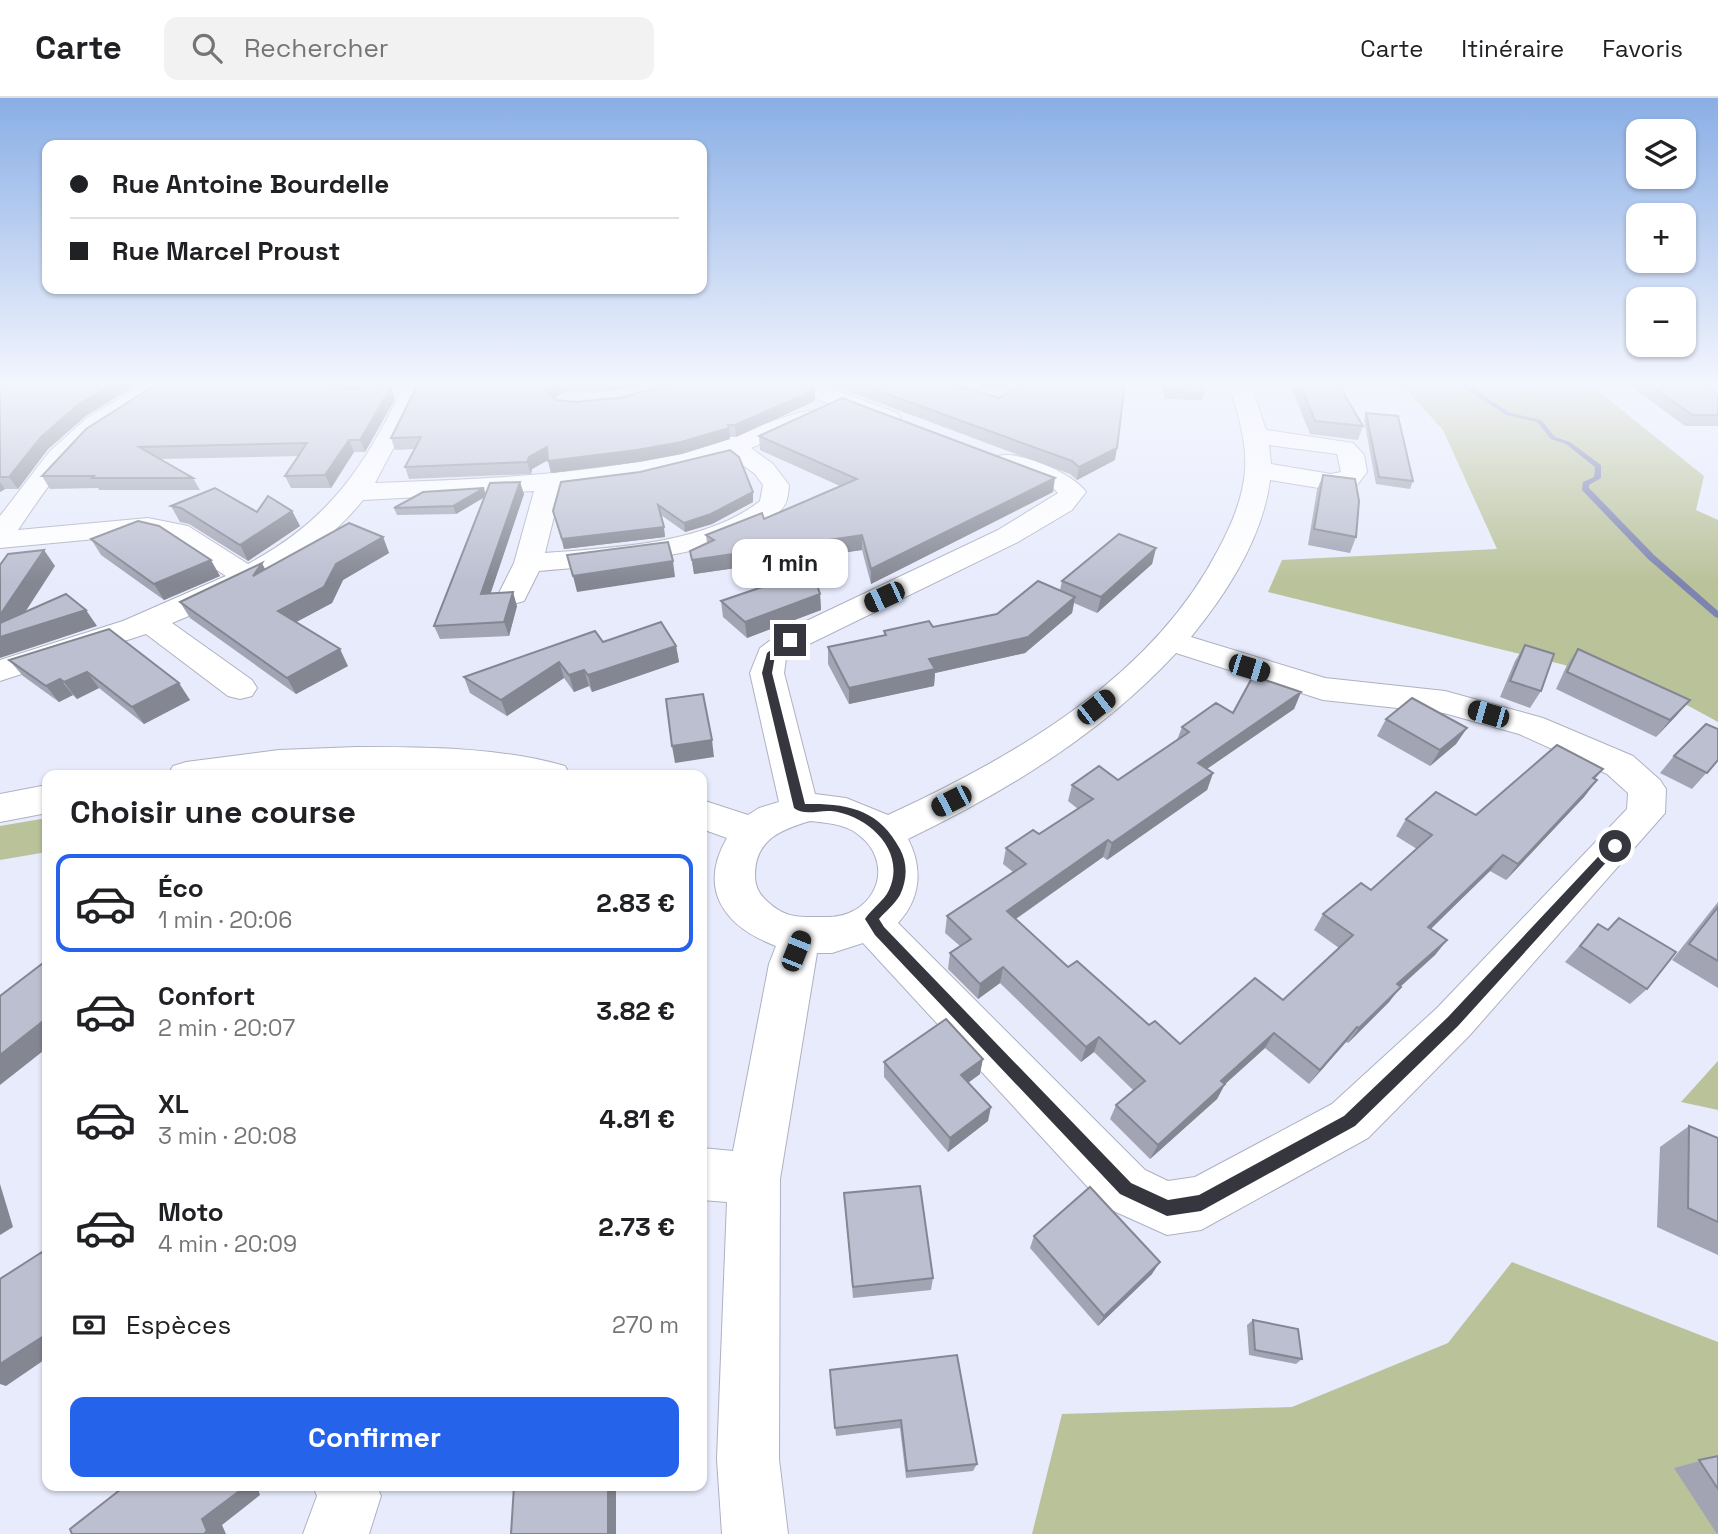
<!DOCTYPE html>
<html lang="fr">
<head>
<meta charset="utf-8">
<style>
  :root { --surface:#fff; --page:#f2f2f2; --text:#202124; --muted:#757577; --line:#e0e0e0; --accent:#2563eb }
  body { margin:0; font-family:"Space Grotesk",sans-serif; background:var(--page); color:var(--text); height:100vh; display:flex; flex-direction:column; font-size:26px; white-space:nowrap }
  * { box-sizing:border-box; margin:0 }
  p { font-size:23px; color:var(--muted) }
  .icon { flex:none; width:38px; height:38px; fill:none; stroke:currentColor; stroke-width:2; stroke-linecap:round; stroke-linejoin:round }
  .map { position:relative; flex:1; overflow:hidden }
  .panel { position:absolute; left:42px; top:672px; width:665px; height:721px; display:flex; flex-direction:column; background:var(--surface); border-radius:14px; box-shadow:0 2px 5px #0004 }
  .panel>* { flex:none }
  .hud { position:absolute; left:42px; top:42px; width:665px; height:154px; border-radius:14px; box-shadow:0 2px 5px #0004; display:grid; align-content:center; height:154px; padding:0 28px; background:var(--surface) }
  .buttons { position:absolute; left:1626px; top:21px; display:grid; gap:14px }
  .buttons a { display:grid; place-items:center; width:70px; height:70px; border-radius:14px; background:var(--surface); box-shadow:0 2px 5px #0004; font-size:35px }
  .end { position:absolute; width:32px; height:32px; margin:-16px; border:9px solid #36373e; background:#fff; box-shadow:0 0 0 4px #fff }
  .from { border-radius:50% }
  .bubble { position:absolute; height:49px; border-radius:14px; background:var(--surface); box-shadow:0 2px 5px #0004; font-size:23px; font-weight:800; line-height:49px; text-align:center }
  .car { position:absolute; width:21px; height:42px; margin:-21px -10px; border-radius:9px; box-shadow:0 0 5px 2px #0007; background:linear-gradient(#222 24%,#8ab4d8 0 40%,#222 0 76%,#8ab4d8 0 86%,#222 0) }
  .hud b { display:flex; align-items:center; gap:24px; height:66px; font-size:26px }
  .hud b+b { border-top:2px solid var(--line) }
  .hud i { width:18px; height:18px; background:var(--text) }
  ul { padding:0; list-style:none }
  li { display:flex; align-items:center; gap:21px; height:98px; margin:0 14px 10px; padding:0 14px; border:4px solid transparent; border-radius:14px }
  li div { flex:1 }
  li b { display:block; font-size:26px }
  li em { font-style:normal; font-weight:800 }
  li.current { border-color:var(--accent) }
  li>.icon { width:63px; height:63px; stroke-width:1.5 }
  h2 { padding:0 28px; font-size:32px; line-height:84px }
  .pay { display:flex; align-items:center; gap:18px; height:77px; padding:0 28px; font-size:26px }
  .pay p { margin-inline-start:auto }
  .cta { display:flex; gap:14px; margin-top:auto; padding:14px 28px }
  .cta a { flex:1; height:80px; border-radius:14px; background:var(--accent); color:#fff; font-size:28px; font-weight:800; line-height:80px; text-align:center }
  header { display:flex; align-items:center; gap:42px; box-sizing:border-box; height:98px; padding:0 35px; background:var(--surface); border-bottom:2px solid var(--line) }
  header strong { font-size:33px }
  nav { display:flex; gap:38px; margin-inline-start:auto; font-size:24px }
  .search { width:490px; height:63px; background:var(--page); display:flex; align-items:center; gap:18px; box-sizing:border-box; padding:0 24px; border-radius:14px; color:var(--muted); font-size:26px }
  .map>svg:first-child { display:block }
  .green { fill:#bac29a }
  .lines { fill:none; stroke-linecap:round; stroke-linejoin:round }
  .stream { fill:#7d84af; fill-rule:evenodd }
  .minor-casing { stroke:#aeb1c1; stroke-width:2 }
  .minor { fill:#fff; fill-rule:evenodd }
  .wall { fill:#a2a4b3 }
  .shaded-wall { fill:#848692 }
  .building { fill:#bcbfd0; stroke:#848692; stroke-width:2 }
  .route { fill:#36373e }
</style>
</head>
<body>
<header>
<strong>Carte</strong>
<div class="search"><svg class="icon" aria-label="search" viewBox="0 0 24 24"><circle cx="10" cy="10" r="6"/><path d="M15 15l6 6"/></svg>Rechercher</div>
<nav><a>Carte</a><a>Itinéraire</a><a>Favoris</a></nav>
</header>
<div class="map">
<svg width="1718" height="1436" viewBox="0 0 1718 1436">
  <rect width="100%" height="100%" fill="#e7ebfc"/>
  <g class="green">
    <polygon points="1399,284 1587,284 1704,378 1696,412 1718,422 1718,624 1654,589 1268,494 1282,462 1497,451 1443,332"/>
    <polygon points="47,720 47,754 0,762 0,728"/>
    <polygon points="1718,963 1718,1012 1681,1004"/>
    <polygon points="1512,1164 1718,1244 1718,1436 1032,1436 1062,1316 1292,1309 1448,1245"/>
  </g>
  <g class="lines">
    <polygon class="stream" points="1460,284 1467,284 1466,286 1510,315 1541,322 1555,339 1570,344 1601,367 1601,380 1589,387 1589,390 1654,457 1718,513 1718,520 1715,519 1648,461 1582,392 1583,384 1594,379 1595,369 1566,346 1551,341 1537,324 1506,317 1460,287"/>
    <g class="minor-casing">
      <g id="minor">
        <path d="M147,284H177C169,295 119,318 104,330C68,357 43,395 18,432L148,420L188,428L248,466C333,420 364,368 406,284H428L375,385C481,381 586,378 689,353C715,347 799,309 815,313L819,318L815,323L751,350L773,366L789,387C788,396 788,405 781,412C744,457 597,468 539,473L524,503L513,506L502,503L498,497L514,465L534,393L363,402C316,461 241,497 172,525L252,582L257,590L252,598L240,601L228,598L146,536L0,583V562L123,523L226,478L169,441L148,436L0,450V418L50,353L87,320ZM729,357L755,376L763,387L760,403C706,446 612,450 545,455L561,390L643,379Z"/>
        <polygon points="782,284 814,284 897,315 901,320 897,325 881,325 785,289"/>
        <path d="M1228,284H1250L1266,332L1353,345L1364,357L1367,374L1357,387L1331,392L1270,382C1263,439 1227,495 1191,539L1325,580L1445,593L1543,620L1633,658L1660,682L1666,691L1665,715L1469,938L1368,1040L1201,1132L1167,1137L1107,1110L863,845L832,855H817L780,1081L779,1361L788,1436H722L717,1361L727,1104L702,1102V1050L733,1053L769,866L776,848C725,829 697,792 727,740L702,731V702L748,717L759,710L779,704L750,575L760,550L779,536L998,432L1058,395L1051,388L998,368L994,363L998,358C1019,352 1074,376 1086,394L1072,412L1018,444L801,550L786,561L784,575L815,696L846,700L888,717C1014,659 1152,580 1218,452C1231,428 1243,401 1245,372C1247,342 1237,313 1228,284ZM1269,347L1337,356L1341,374L1331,376L1271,366ZM1176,555L1323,602L1444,615L1519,636L1607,676L1628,695L1627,711L1437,910L1332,1006L1195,1079L1168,1083L1145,1072L898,825C921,800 923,770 908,741C1007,693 1101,636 1176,555ZM810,723C827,725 847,726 860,738C889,761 882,801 849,815C837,820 825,819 812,819C793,819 782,817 768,804C759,796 755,789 755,777C755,742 780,732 810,723Z"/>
        <path d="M357,649C425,649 499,649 565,668L570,677L357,674L168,677L173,668L186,664L279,652Z"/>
        <polygon points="47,687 47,715 0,724 0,696"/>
        <polygon points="313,1388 377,1388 381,1398 369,1436 303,1436 317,1398"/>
      </g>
    </g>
    <use href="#minor" class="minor"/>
  </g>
  <g class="wall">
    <polygon points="0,284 86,318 48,351 18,391 5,391 0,394"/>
    <polygon points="419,284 650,284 610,293 562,295 554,300 556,302 574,304 815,303 736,339 730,339 730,341 682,356 639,364 551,375 548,362 532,371 531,376 409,381 405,369 414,351 395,352 391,340"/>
    <polygon points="823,284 944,284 1115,362 1077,382 1070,376"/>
    <polygon points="973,284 1010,284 997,291"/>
    <polygon points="1161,284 1200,284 1204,295 1202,302 1165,301"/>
    <polygon points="1289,284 1337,284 1363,328 1358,342 1310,336"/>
    <polygon points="1625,284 1703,284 1715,295 1718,296 1718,328 1685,328"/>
    <polygon points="342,290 395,301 365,354 354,354 331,390 291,390 285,378 299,358 160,361 193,380 200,392 99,392 98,390 50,391 42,378"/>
    <polygon points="1366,315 1413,383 1410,391 1376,386 1364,322"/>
    <polygon points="759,338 1053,394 871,486 862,452 694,476 690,453 707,445 706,437 764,421 840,388 760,352"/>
    <polygon points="1323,377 1356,439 1350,455 1308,447 1317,392"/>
    <polygon points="753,394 753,404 712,426 685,434 661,417 665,439 564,451 553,413"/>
    <polygon points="524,396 490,496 517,508 509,538 440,541 434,528 485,399 456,416 397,417 394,410 486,397"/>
    <polygon points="171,408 257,414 292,413 300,428 248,463 189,426 180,424"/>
    <polygon points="383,439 389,455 343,482 332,505 296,524 348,568 296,596 190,520 180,504 265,472"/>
    <polygon points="91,441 220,478 164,502 101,457"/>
    <polygon points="1156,450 1152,466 1097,515 1074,505 1072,515 1025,555 935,575 934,588 849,606 828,566 828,549 884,537 884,533 933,529 997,516 1060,492 1062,483"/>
    <polygon points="820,496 821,512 747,540 723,519 721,503"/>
    <polygon points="109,531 190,602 144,626 99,590 77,601 73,597 59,604 23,578 9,562"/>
    <polygon points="603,544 676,548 679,564 592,594 589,588 574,594 564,580 507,618 470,595 464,579"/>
    <polygon points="1525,547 1541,593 1530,610 1500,599 1515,563"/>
    <polygon points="1578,551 1690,602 1676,618 1656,639 1556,591 1567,567"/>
    <polygon points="1301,594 1294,611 1207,671 1213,675 1207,692 1107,762 1103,759 1016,821 1068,869 1149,927 1180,946 1283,902 1339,850 1314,832 1323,816 1371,792 1417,751 1396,738 1406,721 1476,717 1603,671 1595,681 1597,682 1584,699 1506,782 1490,773 1431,831 1447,842 1435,857 1400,888 1389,904 1348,945 1346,944 1309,986 1265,950 1225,986 1217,1001 1150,1061 1110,1021 1116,1007 1133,992 1094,954 1081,964 1000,885 978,901 948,871 950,855 960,848 945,835 947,818 1013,774 1003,766 1006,750 1039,736 1078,711 1068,703 1072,687 1118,682 1177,642 1182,629 1233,615"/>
    <polygon points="1386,621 1467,630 1456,646 1430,668 1377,638"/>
    <polygon points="1674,658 1718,662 1692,691 1660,675"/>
    <polygon points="1718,804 1718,890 1672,862"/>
    <polygon points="1598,826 1607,832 1647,891 1630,906 1565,864"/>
    <polygon points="884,964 980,976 968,985 988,1023 948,1054 884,979"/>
    <polygon points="1689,1028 1718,1040 1718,1157 1657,1129 1660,1049"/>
    <polygon points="844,1095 933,1180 931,1192 853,1200"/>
    <polygon points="1034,1138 1152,1176 1098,1228 1030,1150"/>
    <polygon points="1253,1222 1302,1261 1296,1266 1249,1257 1247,1227"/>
    <polygon points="830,1272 977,1366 973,1373 906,1380 900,1330 836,1338"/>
    <polygon points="1718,1358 1718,1436 1717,1436 1674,1370"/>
  </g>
  <g class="shaded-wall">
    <polygon points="116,284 141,284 86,318 48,351 18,391 9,379 41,339 79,306"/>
    <polygon points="559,284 562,295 549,304 546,293"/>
    <polygon points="608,284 650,284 610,293"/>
    <polygon points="997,284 1010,284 997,291"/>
    <polygon points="391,289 395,301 365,354 360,342"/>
    <polygon points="815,292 815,303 736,339 735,327"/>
    <polygon points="729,330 730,341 682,356 639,364 551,375 548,363"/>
    <polygon points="349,342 354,354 331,390 325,377"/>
    <polygon points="547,349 550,361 532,371 531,376 527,364 529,359"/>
    <polygon points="1117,350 1115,362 1077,382 1079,369"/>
    <polygon points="1055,380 1053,394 871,486 871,471"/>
    <polygon points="0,384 5,391 0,394"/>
    <polygon points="520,384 524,396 486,509 481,496"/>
    <polygon points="484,390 486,398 456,416 453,408"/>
    <polygon points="753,394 753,404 712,426 685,434 684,425"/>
    <polygon points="292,413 300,428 248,463 240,447"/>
    <polygon points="664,429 665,439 564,451 562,441"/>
    <polygon points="862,437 862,452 694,476 692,462"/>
    <polygon points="383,439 389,455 343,482 332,505 287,529 278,513 336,466"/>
    <polygon points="1156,450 1152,466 1097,515 1101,499"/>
    <polygon points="44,452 55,468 11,536 86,512 97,528 0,560 0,517"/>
    <polygon points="211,462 220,478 164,502 154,486"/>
    <polygon points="673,463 675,479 577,494 573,478"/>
    <polygon points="262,465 270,481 253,478"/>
    <polygon points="513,494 517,508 509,538 504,524"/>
    <polygon points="820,496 821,512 747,540 745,524"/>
    <polygon points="1075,499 1072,515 1025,555 935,575 934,588 849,606 849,590 929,561"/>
    <polygon points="676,548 679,564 592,594 588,577"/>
    <polygon points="340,551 348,568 296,596 287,580"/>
    <polygon points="559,564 564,580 507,618 501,602"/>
    <polygon points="584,572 589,588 574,594 569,577"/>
    <polygon points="87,574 99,590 77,601 64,584"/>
    <polygon points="60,581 73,597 59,604 46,588"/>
    <polygon points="179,585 190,602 144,626 132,609"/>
    <polygon points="1301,594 1294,611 1192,681 1198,665"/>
    <polygon points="1690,602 1676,618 1656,639 1670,622"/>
    <polygon points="1467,630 1456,646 1430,668 1440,652"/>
    <polygon points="712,642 714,659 675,665 672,648"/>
    <polygon points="1213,675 1207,692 1107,762 1112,745"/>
    <polygon points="1597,682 1584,699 1506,782 1518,766"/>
    <polygon points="1108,742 1103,759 1004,829 1007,813"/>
    <polygon points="1503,757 1490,773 1416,845 1428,829"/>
    <polygon points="1447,842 1435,857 1386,902 1397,886"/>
    <polygon points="1003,869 1000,885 978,901 980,886"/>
    <polygon points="1401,889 1389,904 1348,945 1359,930"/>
    <polygon points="47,920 47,950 0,987 0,957"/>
    <polygon points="1357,929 1346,944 1309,986 1320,972"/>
    <polygon points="1274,935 1265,950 1213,997 1221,983"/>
    <polygon points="1099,939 1094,954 1081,964 1086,949"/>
    <polygon points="983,961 980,976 958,992 961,977"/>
    <polygon points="1225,986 1217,1001 1150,1061 1158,1047"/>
    <polygon points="991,1009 988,1023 948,1054 950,1040"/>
    <polygon points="0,1086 13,1129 0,1137"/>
    <polygon points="42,1154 47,1157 47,1169"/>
    <polygon points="1160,1164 1152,1176 1098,1228 1104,1218"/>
    <polygon points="47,1236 47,1260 6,1288 0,1286 0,1266"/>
    <polygon points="241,1388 257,1388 260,1397 222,1427 226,1436 204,1436 202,1421"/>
    <rect x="608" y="1388" width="8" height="48"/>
  </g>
  <g class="building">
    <polygon points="0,284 116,284 79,306 41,339 9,379 0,379"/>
    <polygon points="160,284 318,284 342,290 391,289 360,342 349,342 325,377 285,378 307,345 139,349 193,380 92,380 94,378 42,378 86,331"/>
    <polygon points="419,284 559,284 546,293 556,302 574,304 618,300 680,284 795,284 815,292 735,327 728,327 729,330 681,344 637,352 548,363 547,349 529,359 527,364 405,369 421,339 391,340"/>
    <polygon points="854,284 944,284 999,300 1028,284 1125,284 1117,350 1079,369 1072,363"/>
    <polygon points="1164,284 1200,284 1204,295 1166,293"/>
    <polygon points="1299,284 1337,284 1363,328 1315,323"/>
    <polygon points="1646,284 1703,284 1715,295 1718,296 1718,317 1692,317"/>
    <polygon points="842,300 1055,380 871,471 862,437 692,462 690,453 714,442 706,437 762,415 764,421 857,381 759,338"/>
    <polygon points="1366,315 1398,318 1413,383 1379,379"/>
    <polygon points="730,352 739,359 753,394 711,416 684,425 658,407 664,429 562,441 553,413 561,384 640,374"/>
    <polygon points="1323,377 1355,381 1359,403 1356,439 1314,431"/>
    <polygon points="520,384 481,496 513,494 504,524 434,528 490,385"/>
    <polygon points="215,390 257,414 268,398 292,413 240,447 181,410 171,408"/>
    <polygon points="484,390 453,408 394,410 423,394"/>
    <polygon points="138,423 159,428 211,462 154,486 91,441"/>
    <polygon points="349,425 383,439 336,466 324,489 278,513 340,551 287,580 180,504 262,465 253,478"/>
    <polygon points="1119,436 1156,450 1101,499 1062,483"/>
    <polygon points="668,444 673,463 573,478 567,457"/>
    <polygon points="44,452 0,517 0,467 8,456"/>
    <polygon points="812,472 820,496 745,524 721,503"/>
    <polygon points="1038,483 1075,499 1028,539 929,561 935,571 849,590 828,549 886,537 884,533 929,523 933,529 997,516"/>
    <polygon points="66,496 86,512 0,539 0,525"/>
    <polygon points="661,524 676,548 588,577 584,572 569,577 559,564 501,602 464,579 595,533 603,544"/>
    <polygon points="109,531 179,585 132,609 87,574 64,584 60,581 46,588 9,562"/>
    <polygon points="1525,547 1554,556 1541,593 1510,583"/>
    <polygon points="1578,551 1690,602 1670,622 1567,574"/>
    <polygon points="1253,578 1301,594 1198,665 1213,675 1112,745 1108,742 1007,813 1068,869 1077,863 1149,927 1155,923 1180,946 1255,880 1283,902 1353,837 1323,816 1361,785 1371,792 1432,737 1406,721 1436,694 1476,717 1557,647 1603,671 1593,680 1597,682 1518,766 1503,757 1428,829 1447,842 1397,886 1401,889 1359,930 1357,929 1320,972 1274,935 1221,983 1225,986 1158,1047 1116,1007 1145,983 1099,939 1086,949 1003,869 980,886 950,855 971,841 947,818 1026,766 1006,750 1033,732 1039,736 1093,701 1072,687 1099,668 1118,682 1189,634 1182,629 1216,605 1233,615"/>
    <polygon points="703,596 712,642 672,648 666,601"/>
    <polygon points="1412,600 1467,630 1440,652 1386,621"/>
    <polygon points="1706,626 1718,631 1718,662 1707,675 1674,658"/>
    <polygon points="1718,809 1718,863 1689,846"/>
    <polygon points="1619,820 1676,854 1647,891 1580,848 1598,826 1608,832"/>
    <polygon points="47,862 47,920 0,957 0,898"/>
    <polygon points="946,921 983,961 961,977 991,1009 950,1040 884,964"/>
    <polygon points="1689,1028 1718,1040 1718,1124 1688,1110"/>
    <polygon points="920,1088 933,1180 853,1189 844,1095"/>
    <polygon points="1090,1089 1160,1164 1104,1218 1034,1138"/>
    <polygon points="42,1154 47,1169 47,1238 47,1236 0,1266 0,1181"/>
    <polygon points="1253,1222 1298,1231 1302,1261 1255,1252"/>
    <polygon points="957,1257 977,1366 907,1373 901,1322 835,1330 830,1272"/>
    <polygon points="1718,1358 1718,1391 1699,1362"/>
    <polygon points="125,1388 241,1388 242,1391 202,1421 207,1433 204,1436 72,1436 70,1431"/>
    <polygon points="514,1388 608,1388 608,1436 511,1436"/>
  </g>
  <linearGradient id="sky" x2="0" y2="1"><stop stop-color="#89aee5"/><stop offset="0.59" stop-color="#f4f6fe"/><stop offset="1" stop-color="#f4f6fe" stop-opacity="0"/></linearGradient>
  <rect width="1718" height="485" fill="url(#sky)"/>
  <path class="route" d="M786,540L794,542L775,558L772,575L805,706C847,705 879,711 900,751C908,766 907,782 900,797C895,806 885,814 879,821L884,829L1131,1085L1168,1102L1199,1097L1344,1018L1448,919L1611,745H1619L1621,748L1458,928L1355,1028L1201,1113L1167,1118L1120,1096L875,837L865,821C872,810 884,803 889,792C907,753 868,717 831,713C819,712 803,718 794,710L762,575L767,555Z"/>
</svg>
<div class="buttons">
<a><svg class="icon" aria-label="layers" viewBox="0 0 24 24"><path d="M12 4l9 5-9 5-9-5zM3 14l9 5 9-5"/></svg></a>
<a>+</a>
<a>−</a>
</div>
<i class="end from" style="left:1615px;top:748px"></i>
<i class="end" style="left:790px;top:542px"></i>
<div class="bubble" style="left:732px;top:441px;width:116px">1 min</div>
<i class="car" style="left:884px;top:499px;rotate:245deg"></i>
<i class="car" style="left:1249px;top:570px;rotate:107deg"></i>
<i class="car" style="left:1096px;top:609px;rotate:52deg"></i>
<i class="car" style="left:1488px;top:616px;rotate:286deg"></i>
<i class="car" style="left:951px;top:703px;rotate:243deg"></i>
<i class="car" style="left:796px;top:853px;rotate:22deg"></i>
<div class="hud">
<b><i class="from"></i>Rue Antoine Bourdelle</b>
<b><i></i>Rue Marcel Proust</b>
</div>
<section class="panel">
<h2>Choisir une course</h2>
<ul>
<li class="current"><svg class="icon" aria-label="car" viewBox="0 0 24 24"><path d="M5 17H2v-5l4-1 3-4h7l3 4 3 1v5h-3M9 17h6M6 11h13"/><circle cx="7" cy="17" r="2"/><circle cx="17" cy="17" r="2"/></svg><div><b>Éco</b><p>1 min · 20:06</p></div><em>2.83 €</em></li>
<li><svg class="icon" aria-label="car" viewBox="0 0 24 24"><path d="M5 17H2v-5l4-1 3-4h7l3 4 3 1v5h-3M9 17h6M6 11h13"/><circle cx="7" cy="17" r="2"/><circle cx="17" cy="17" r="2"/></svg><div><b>Confort</b><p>2 min · 20:07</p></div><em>3.82 €</em></li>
<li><svg class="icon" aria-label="car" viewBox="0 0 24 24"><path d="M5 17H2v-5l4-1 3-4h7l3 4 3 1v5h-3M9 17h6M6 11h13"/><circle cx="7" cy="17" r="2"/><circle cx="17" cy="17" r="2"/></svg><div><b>XL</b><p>3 min · 20:08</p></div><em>4.81 €</em></li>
<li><svg class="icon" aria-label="car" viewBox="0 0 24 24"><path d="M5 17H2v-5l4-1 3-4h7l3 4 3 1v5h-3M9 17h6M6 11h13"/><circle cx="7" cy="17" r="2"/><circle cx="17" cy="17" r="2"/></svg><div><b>Moto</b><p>4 min · 20:09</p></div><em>2.73 €</em></li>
</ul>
<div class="pay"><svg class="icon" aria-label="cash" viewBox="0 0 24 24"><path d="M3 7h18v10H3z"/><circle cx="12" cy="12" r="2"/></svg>Espèces<p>270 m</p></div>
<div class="cta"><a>Confirmer</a></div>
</section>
</div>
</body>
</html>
